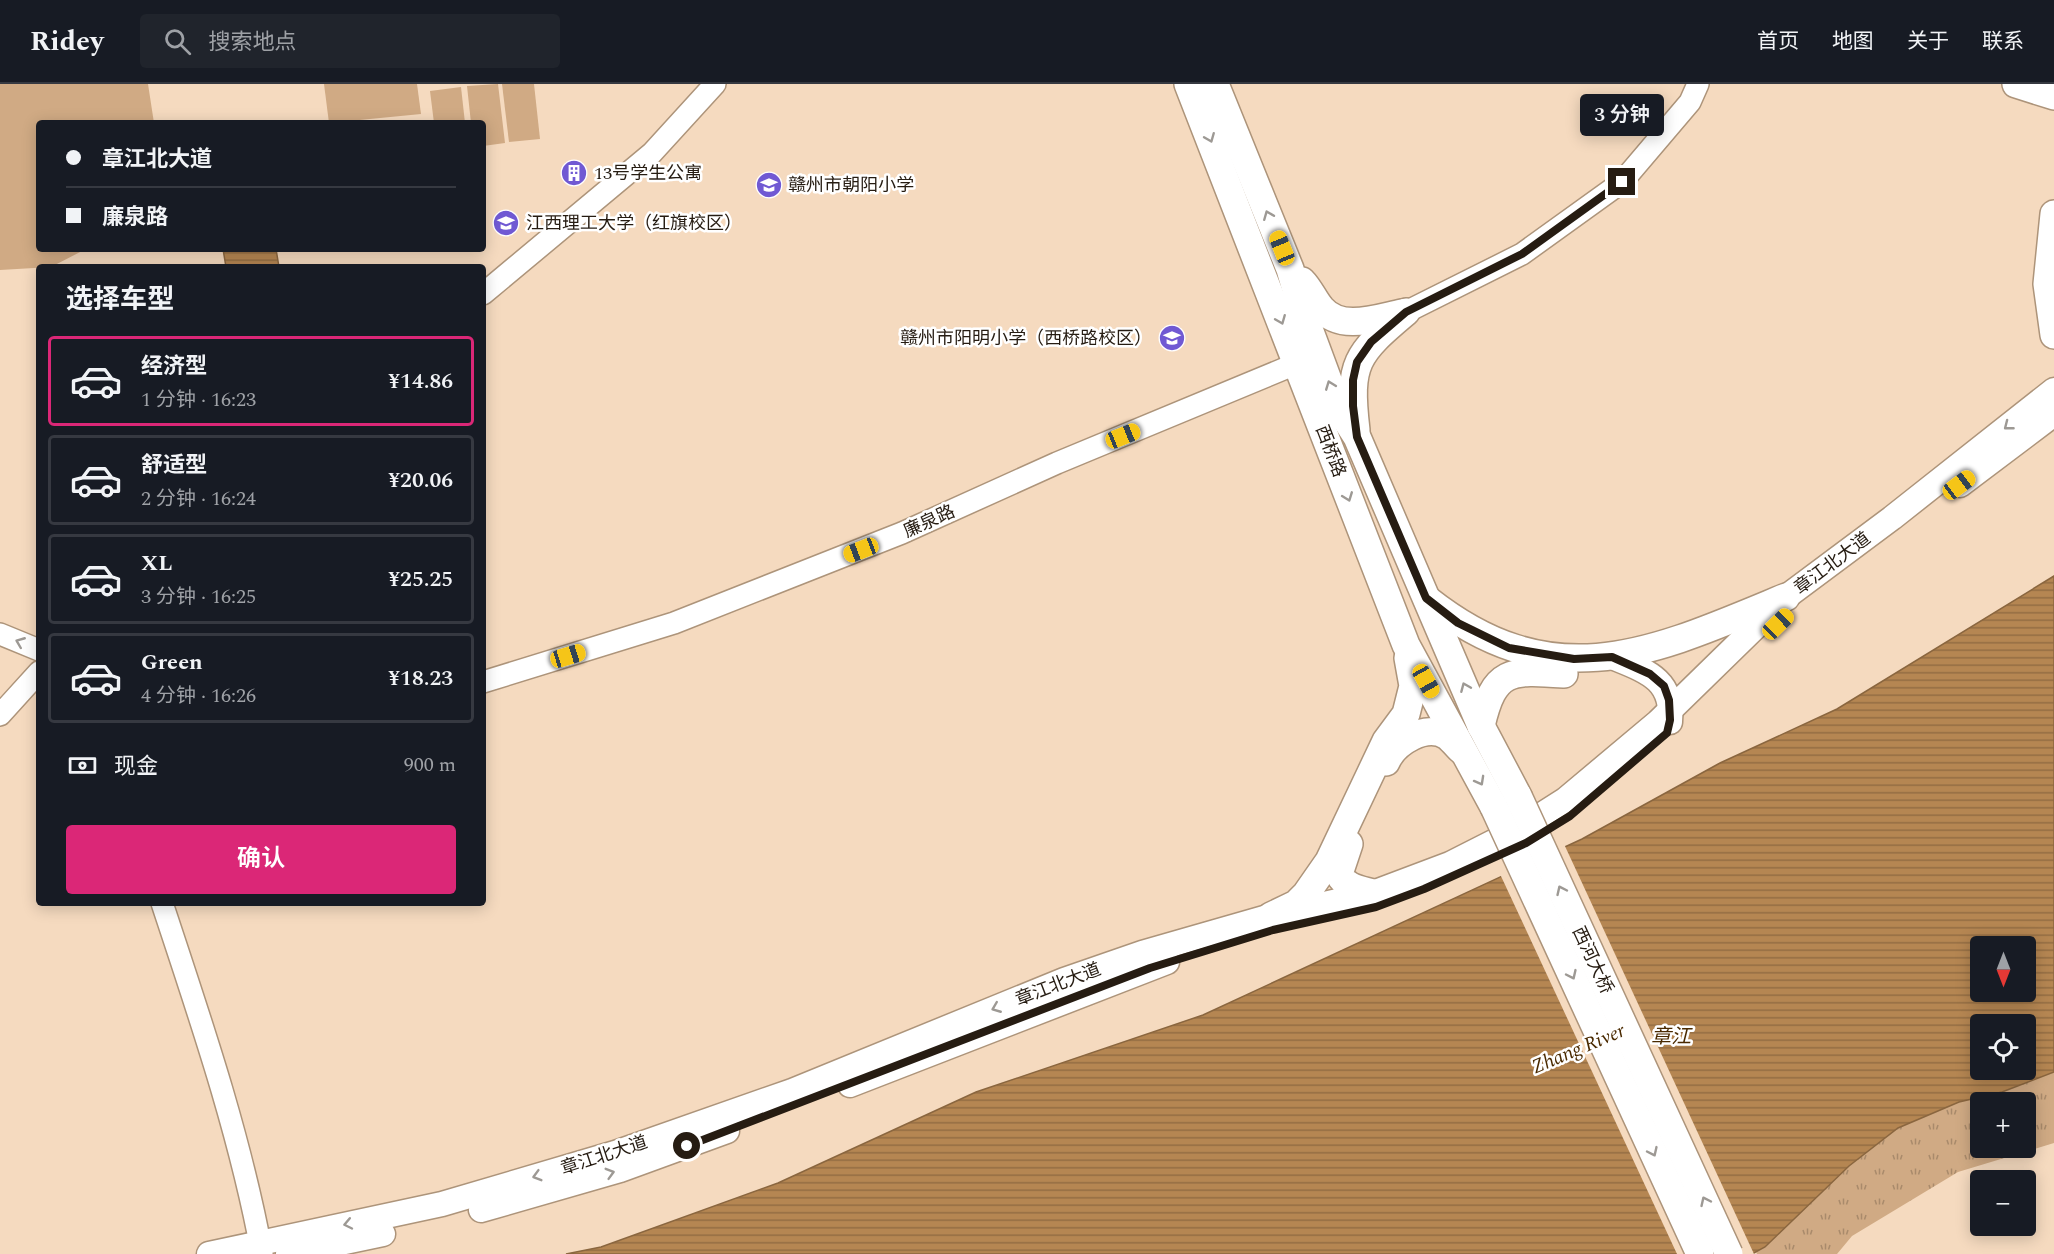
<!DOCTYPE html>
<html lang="zh">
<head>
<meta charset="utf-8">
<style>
  :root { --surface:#171b24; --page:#20242c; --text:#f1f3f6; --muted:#9ea1a6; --line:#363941; --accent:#db2777 }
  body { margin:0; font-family:Spectral,"Noto Sans SC",serif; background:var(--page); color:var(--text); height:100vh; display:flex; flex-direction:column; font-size:22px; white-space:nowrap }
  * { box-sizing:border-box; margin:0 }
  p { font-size:20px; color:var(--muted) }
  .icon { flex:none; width:33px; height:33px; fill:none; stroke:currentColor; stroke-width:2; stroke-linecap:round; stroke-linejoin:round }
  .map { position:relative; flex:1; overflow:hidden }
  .details { position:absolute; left:36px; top:180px; width:450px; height:642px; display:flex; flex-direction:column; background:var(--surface); border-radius:6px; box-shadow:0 3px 15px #0003 }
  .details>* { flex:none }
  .top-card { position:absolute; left:36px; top:36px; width:450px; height:132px; border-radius:6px; box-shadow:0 3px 15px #0003; display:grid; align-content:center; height:132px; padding:0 30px; background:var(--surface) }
  .needle { width:39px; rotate:180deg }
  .tools { position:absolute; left:1970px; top:852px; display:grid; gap:12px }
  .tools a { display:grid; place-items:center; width:66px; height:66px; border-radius:6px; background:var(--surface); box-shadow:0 3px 15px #0003; font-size:30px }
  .end { position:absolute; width:27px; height:27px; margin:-14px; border:8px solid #261c12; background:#fff; box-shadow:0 0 0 3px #fff }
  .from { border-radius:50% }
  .bubble { position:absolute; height:42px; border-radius:6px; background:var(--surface); box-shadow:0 3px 15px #0003; font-size:20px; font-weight:600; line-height:42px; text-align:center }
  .car { position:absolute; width:18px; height:36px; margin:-18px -9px; border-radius:8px; box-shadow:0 0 4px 2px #0007; background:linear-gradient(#f5c518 24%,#345 0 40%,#f5c518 0 76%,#345 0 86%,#f5c518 0) }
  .top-card b { display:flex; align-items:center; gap:21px; height:57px; font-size:22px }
  .top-card b+b { border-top:2px solid var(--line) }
  .top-card i { width:15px; height:15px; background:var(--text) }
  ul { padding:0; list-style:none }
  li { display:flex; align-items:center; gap:18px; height:90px; margin:0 12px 9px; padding:0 18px; border:3px solid var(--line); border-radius:6px }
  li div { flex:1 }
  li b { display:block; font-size:22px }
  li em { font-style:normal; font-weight:600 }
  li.on { border-color:var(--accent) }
  li>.icon { width:54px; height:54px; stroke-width:1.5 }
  h2 { padding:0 30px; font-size:27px; line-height:72px }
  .pay { display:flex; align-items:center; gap:15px; height:66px; padding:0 30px; font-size:22px }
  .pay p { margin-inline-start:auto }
  .primary-button { display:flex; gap:12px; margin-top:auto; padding:12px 30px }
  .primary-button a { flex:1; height:69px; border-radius:6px; background:var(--accent); color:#fff; font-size:24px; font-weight:600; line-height:69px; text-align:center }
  header { display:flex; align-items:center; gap:36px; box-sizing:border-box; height:84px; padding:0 30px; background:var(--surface); border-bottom:2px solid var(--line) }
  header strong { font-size:28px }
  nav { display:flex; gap:33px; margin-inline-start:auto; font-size:21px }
  .search { width:420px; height:54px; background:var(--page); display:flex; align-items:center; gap:15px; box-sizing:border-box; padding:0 21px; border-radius:6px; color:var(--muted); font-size:22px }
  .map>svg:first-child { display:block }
  .park { fill:url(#park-tufts); fill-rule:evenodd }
  .pitch { fill:#d0aa84 }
  .water { fill:url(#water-rules); stroke:#8a663f; stroke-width:1.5; fill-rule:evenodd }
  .pier { fill:#f5dabf }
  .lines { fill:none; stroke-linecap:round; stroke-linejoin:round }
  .tertiary-casing { stroke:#ad947a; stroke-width:24 }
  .secondary-casing { stroke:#ad947a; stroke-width:27 }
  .primary-casing { stroke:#ad947a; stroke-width:30 }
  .tertiary { stroke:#fff; stroke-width:21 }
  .secondary { stroke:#fff; stroke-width:24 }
  .primary { stroke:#fff; stroke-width:27 }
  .primary-bridge-casing { stroke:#ad947a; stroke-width:30; stroke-linecap:butt }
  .primary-bridge { stroke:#fff; stroke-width:27 }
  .oneway { stroke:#9d9994 }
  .route { stroke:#261c12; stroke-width:8 }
  .labels { text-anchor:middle; stroke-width:5; stroke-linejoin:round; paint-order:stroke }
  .poi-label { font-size:18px; fill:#261c12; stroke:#fff; text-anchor:start }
  .street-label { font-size:18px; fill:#261c12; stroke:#fff }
  .water-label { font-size:20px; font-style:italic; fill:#4a2a00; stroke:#fff }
</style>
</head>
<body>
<header>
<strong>Ridey</strong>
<div class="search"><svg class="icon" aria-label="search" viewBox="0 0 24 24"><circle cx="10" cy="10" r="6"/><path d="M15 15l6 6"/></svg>搜索地点</div>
<nav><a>首页</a><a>地图</a><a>关于</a><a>联系</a></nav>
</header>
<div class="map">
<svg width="2054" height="1170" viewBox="0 0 2054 1170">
  <defs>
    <pattern id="park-tufts" width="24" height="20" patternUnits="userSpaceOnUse" patternTransform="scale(1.5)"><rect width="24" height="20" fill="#d0aa84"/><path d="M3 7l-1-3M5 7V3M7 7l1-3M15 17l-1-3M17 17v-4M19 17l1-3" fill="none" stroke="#a98a6b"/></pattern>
    <pattern id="water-rules" width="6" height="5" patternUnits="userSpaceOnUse" patternTransform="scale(1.5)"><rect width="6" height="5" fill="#b58652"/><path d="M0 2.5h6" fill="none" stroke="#936d43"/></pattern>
  </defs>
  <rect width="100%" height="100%" fill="#f5dabf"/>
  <path class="park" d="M2054,988V1059L1958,1088L1852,1152L1837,1170H1757L1756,1168L1849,1082L1898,1044L1959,1018L2002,1008ZM1980,1018H2025V1064H1980Z"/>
  <g class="pitch">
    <polygon points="0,0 148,0 154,39 39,39 39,165 86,165 51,183 0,186"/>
    <polygon points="324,0 417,0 421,30 329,39"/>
    <polygon points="498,0 505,59 483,62 483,39 471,39 467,2"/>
    <polygon points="502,0 534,0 540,55 509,58"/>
    <polygon points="461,3 465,39 434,39 430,7"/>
  </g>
  <g class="water">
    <polygon points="223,165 276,165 279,183 226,183"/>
    <path d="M2054,492V988L2002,1008L1959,1018L1898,1044L1849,1082L1765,1163L1752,1170H566L601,1163L778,1099L976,1008L1203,931L1582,755L1720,679L1837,625ZM1980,862H2025V908H1980ZM1980,940H2025V986H1980Z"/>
  </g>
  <polygon class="pier" points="1564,760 1754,1170 1677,1170 1500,790"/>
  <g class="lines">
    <g class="tertiary-casing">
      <g id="tertiary">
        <polyline points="483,210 652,69 715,0"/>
        <polyline points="1406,228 1522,170 1622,98 1690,18 1698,0"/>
        <polyline points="0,550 39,566"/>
        <polyline points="483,598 674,539 902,449 1057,379 1298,279"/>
        <polyline points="0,631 39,588"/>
        <path d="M162,819C200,934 240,1050 262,1170"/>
      </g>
    </g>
    <g class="secondary-casing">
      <g id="secondary">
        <polyline points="1960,401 2054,330"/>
        <path d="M1612,573C1646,587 1674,595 1670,638"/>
        <polyline points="850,1001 1167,878"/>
        <polyline points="481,1126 620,1086 727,1047"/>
        <polyline points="209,1170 442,1120 615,1069 792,1007 1064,896 1142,869 1271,832 1373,809 1450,780 1519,745 1565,716 1658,638 1786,513 1892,434 2054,306"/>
        <polyline points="288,1170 383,1150"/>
      </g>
    </g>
    <g class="primary-casing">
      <g id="primary">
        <polyline points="1188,0 1406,561 1494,723"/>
        <polyline points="1215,0 1290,185 1302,226 1338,323 1357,353 1481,642 1518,712"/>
        <polyline points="2016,0 2054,12"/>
        <polyline points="2054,130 2047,200 2054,251"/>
        <path d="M1302,197C1310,205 1314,216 1321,224C1341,248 1377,234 1402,229"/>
        <path d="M1356,346C1348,279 1356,270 1406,228"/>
        <path d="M1428,516C1555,616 1653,568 1786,513"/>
        <path d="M1481,642C1494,585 1510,586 1564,590"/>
        <path d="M1386,678C1395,658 1426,639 1447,652C1452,656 1457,662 1461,666"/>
        <path d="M1349,760L1339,790C1346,804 1359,805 1373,809"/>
        <polyline points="1271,832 1296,820 1306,810 1329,777 1386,657 1406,630 1413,602 1408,574"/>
      </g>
    </g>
    <use href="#tertiary" class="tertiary"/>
    <use href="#secondary" class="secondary"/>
    <use href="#primary" class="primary"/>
    <g class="primary-bridge-casing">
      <g id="primary-bridge">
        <polyline points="1518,712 1729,1170"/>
        <polyline points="1494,723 1700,1170"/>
      </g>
    </g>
    <use href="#primary-bridge" class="primary-bridge"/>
  </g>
  <defs><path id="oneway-chevron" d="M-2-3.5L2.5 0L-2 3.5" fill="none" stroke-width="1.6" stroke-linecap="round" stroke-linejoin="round" transform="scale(1.5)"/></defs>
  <g class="oneway">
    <use href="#oneway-chevron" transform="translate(1210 54) rotate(68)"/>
    <use href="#oneway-chevron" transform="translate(1268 131) rotate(-112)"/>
    <use href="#oneway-chevron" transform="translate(1281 236) rotate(68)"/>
    <use href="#oneway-chevron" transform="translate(1330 301) rotate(-111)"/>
    <use href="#oneway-chevron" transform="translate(2008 342) rotate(142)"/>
    <use href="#oneway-chevron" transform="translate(1348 413) rotate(69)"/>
    <use href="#oneway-chevron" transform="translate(20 558) rotate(-158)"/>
    <use href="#oneway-chevron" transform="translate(1465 603) rotate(-113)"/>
    <use href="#oneway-chevron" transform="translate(1480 697) rotate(61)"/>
    <use href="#oneway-chevron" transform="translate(1561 806) rotate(-115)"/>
    <use href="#oneway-chevron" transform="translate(1572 891) rotate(65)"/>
    <use href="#oneway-chevron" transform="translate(996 924) rotate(158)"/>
    <use href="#oneway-chevron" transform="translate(1653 1068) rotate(65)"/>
    <use href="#oneway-chevron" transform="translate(610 1089) rotate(-16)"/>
    <use href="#oneway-chevron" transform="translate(537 1092) rotate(164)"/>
    <use href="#oneway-chevron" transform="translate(1705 1117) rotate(-115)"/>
    <use href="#oneway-chevron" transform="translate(348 1140) rotate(168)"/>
  </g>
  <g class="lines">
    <polyline class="route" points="687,1062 1150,884 1273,846 1376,823 1424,805 1526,759 1570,732 1667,649 1670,636 1669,616 1664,602 1650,590 1612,573 1574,575 1509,564 1458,539 1426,514 1357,353 1353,322 1353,296 1357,278 1371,258 1406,228 1522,170 1622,98"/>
  </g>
  <defs>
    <g id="building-disc" transform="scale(1.35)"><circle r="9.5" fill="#7059d3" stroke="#fff"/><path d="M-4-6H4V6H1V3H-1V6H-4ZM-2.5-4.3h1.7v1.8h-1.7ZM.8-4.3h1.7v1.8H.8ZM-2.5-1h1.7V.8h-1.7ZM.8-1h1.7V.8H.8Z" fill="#fff"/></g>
    <g id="school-disc" transform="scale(1.35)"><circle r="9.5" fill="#7059d3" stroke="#fff"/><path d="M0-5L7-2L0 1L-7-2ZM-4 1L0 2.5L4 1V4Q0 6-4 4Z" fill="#fff"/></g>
    <g id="university-disc" transform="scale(1.35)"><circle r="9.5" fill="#7059d3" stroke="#fff"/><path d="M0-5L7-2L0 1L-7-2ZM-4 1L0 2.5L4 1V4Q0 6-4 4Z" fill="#fff"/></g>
  </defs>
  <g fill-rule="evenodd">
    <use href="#building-disc" x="574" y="89"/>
    <use href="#school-disc" x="769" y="101"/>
    <use href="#university-disc" x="506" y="139"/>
    <use href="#school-disc" x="1172" y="254"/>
  </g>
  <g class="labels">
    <g class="poi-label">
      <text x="594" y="95">13号学生公寓</text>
      <text x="788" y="107">赣州市朝阳小学</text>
      <text x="526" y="145">江西理工大学（红旗校区）</text>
      <text x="1152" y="260" text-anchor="end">赣州市阳明小学（西桥路校区）</text>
    </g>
    <g class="street-label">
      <text transform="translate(1331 367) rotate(69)" y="6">西桥路</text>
      <text transform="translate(929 437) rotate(-24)" y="6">廉泉路</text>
      <text transform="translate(1832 479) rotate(-37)" y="6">章江北大道</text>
      <text transform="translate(1593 876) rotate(65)" y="6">西河大桥</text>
      <text transform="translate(1058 900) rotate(-21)" y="6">章江北大道</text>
      <text transform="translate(604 1071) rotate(-18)" y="6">章江北大道</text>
    </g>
    <g class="water-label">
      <text x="1671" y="959">章江</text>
      <text transform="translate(1578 964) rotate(-23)" y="7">Zhang River</text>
    </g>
  </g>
</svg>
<div class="tools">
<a><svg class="needle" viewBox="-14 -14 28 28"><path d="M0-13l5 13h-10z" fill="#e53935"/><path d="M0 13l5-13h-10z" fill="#9ea1a6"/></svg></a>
<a><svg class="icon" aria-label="locate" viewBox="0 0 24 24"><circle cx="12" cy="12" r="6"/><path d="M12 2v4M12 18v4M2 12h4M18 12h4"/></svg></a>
<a>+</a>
<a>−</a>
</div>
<i class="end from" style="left:687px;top:1062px"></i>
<i class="end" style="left:1622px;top:98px"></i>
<div class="bubble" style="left:1580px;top:10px;width:84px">3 分钟</div>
<i class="car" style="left:1282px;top:164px;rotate:338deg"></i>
<i class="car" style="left:1123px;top:352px;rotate:68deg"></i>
<i class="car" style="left:1959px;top:401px;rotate:53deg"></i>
<i class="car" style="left:861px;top:466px;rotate:249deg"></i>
<i class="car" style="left:1778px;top:540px;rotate:46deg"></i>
<i class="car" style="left:568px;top:572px;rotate:73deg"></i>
<i class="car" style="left:1426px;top:597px;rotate:151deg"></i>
<div class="top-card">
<b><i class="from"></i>章江北大道</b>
<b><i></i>廉泉路</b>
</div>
<section class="details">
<h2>选择车型</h2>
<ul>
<li class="on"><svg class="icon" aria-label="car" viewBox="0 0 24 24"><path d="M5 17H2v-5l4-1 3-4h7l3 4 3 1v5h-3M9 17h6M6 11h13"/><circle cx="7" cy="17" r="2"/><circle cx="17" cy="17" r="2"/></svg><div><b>经济型</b><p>1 分钟 · 16:23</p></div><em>¥14.86</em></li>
<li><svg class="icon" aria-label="car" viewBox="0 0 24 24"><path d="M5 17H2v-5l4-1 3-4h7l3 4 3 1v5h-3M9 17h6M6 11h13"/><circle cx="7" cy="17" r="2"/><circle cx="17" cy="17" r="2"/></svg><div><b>舒适型</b><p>2 分钟 · 16:24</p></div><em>¥20.06</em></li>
<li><svg class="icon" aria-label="car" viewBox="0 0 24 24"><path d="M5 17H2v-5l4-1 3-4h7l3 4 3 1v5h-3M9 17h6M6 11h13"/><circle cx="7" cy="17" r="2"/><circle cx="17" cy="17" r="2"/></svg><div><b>XL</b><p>3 分钟 · 16:25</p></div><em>¥25.25</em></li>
<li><svg class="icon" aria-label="car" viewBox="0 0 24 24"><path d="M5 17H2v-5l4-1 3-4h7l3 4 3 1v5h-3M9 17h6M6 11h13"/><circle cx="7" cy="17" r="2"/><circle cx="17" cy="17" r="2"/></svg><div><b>Green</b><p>4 分钟 · 16:26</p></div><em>¥18.23</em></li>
</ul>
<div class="pay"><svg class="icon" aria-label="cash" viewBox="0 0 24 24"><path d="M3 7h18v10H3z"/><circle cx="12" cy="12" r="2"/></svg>现金<p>900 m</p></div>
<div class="primary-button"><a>确认</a></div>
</section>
</div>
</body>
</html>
